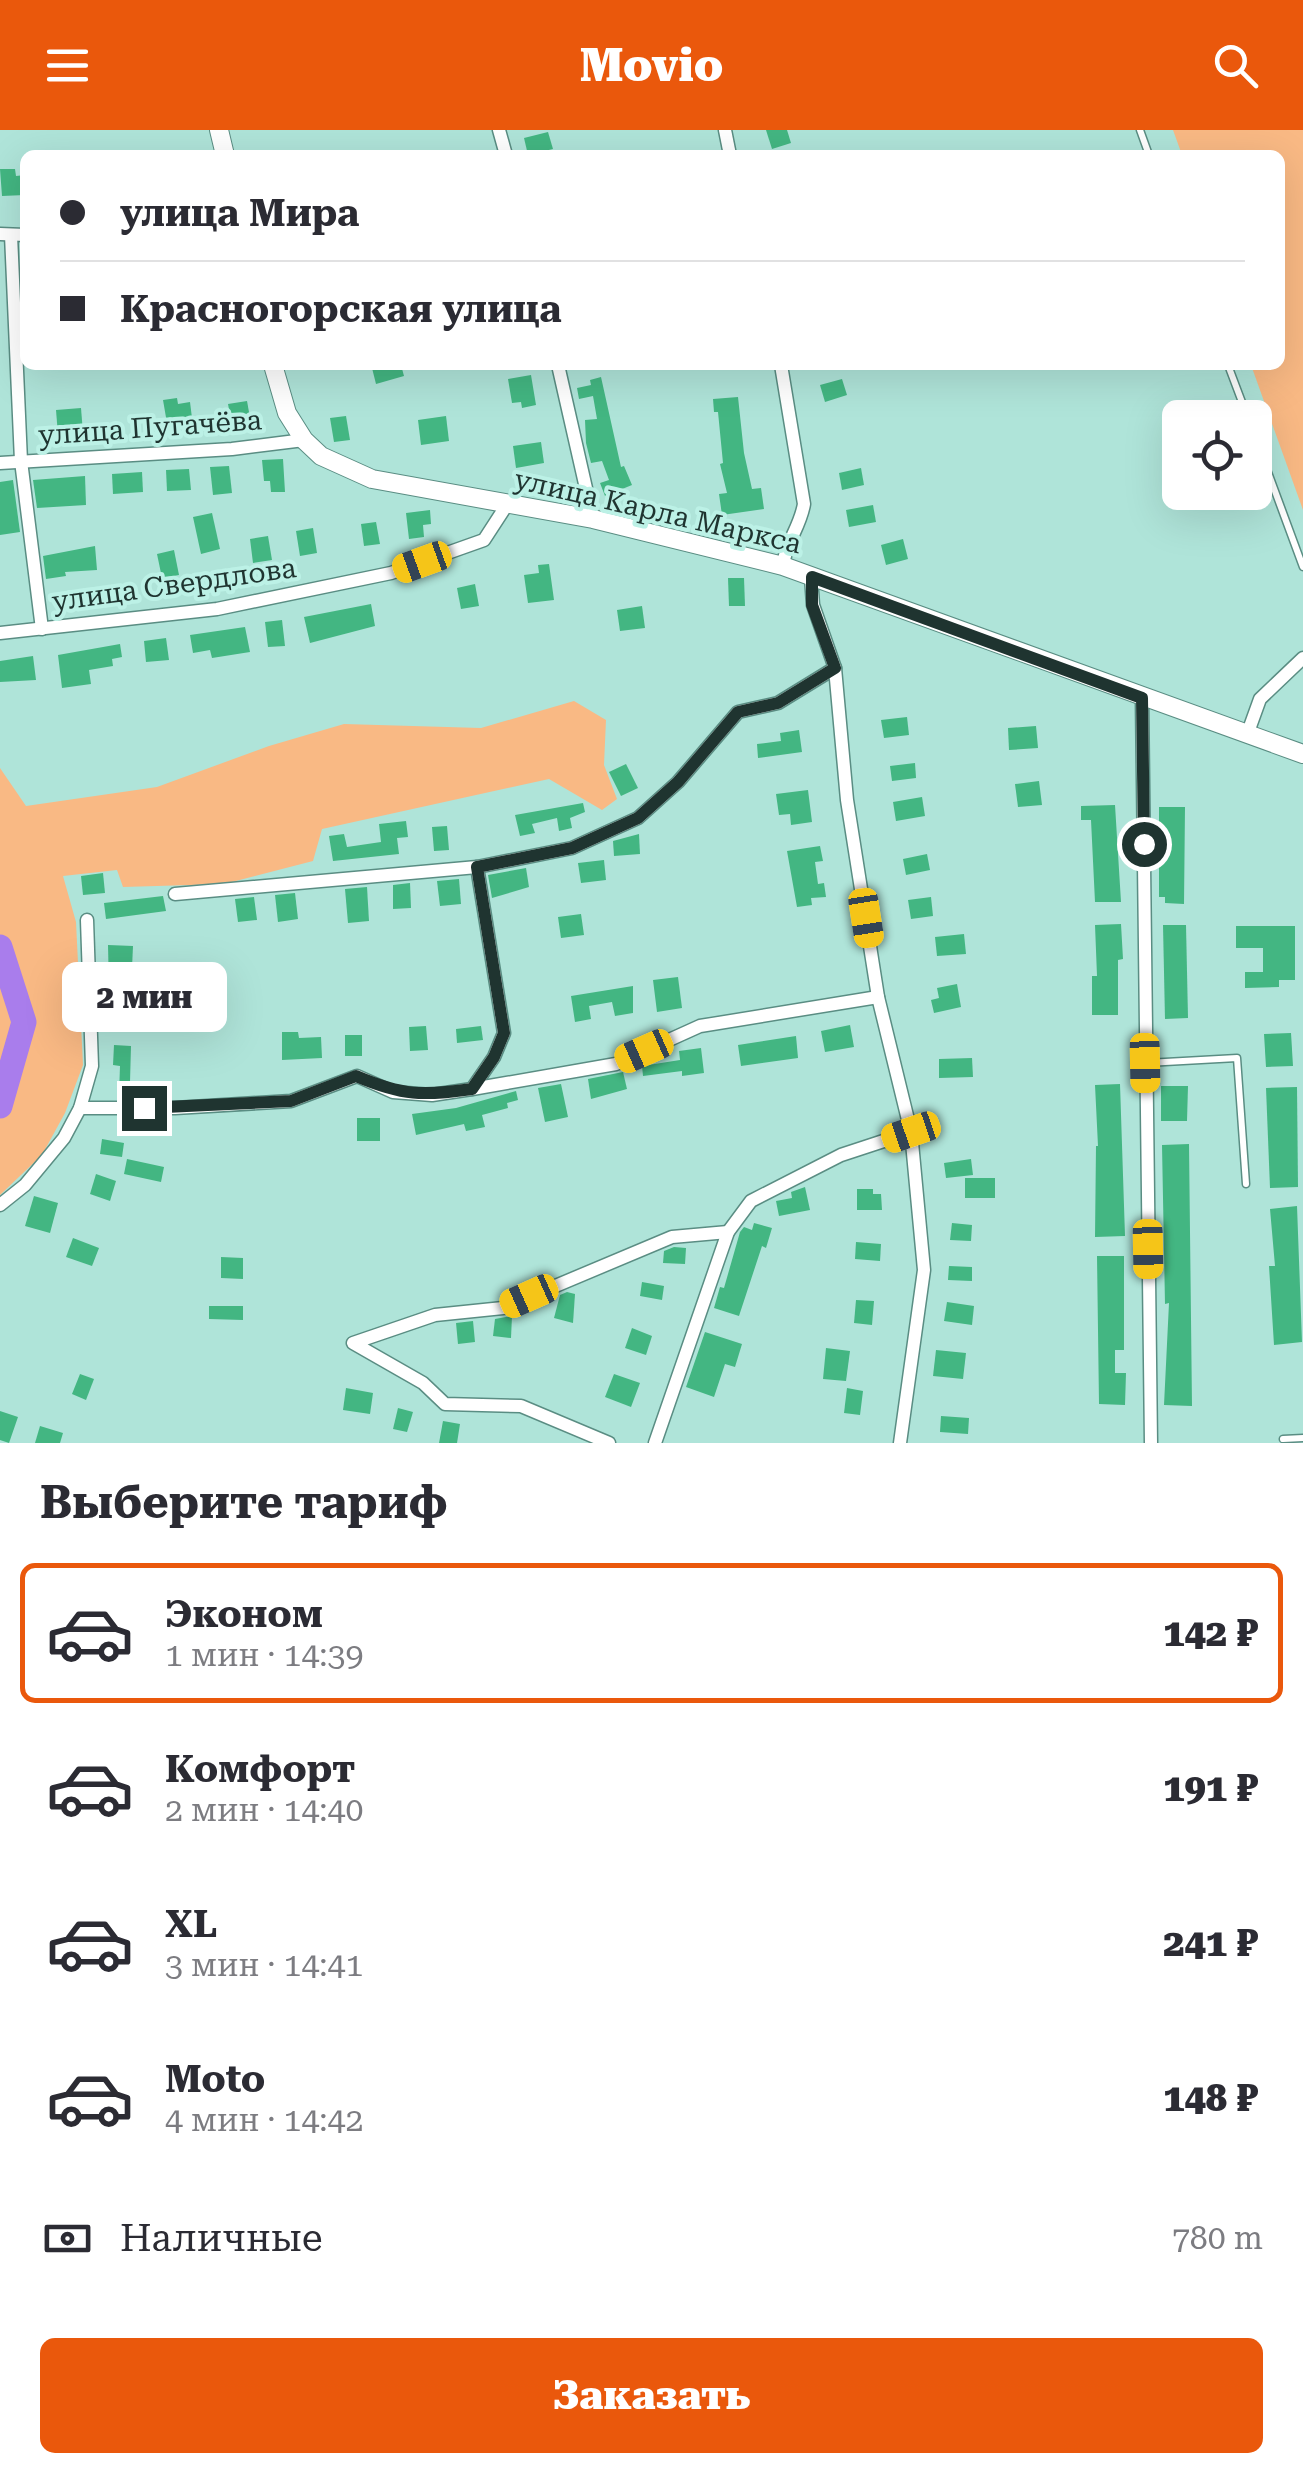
<!DOCTYPE html>
<html lang="ru">
<head>
<meta charset="utf-8">
<style>
  :root { --surface:#fff; --page:#f7f7f7; --text:#2b2b33; --muted:#7c7c81; --line:#e1e1e2; --accent:#ea580c }
  body { margin:0; font-family:"Roboto Serif",serif; background:var(--page); color:var(--text); height:100vh; display:flex; flex-direction:column; font-size:38px; white-space:nowrap }
  * { box-sizing:border-box; margin:0 }
  p { font-size:32px; color:var(--muted) }
  .icon { flex:none; width:55px; height:55px; fill:none; stroke:currentColor; stroke-width:2; stroke-linecap:round; stroke-linejoin:round }
  .map { position:relative; height:1313px; overflow:hidden }
  .details { display:flex; flex-direction:column; background:var(--surface); flex:1 }
  .details>* { flex:none }
  .top-card { position:absolute; left:20px; top:20px; width:1265px; height:220px; border-radius:15px; box-shadow:0 10px 40px #0002; display:grid; align-content:center; height:220px; padding:0 40px; background:var(--surface) }
  .controls { position:absolute; left:1162px; top:270px; display:grid; gap:20px }
  .controls a { display:grid; place-items:center; width:110px; height:110px; border-radius:15px; background:var(--surface); box-shadow:0 10px 40px #0002; font-size:50px }
  .end { position:absolute; width:45px; height:45px; margin:-22px; border:12px solid #1f3430; background:#fff; box-shadow:0 0 0 5px #fff }
  .from { border-radius:50% }
  .bubble { position:absolute; height:70px; border-radius:15px; background:var(--surface); box-shadow:0 10px 40px #0002; font-size:32px; font-weight:800; line-height:70px; text-align:center }
  .car { position:absolute; width:30px; height:60px; margin:-30px -15px; border-radius:12px; box-shadow:0 0 8px 2px #0007; background:linear-gradient(#f5c518 24%,#345 0 40%,#f5c518 0 76%,#345 0 86%,#f5c518 0) }
  .top-card b { display:flex; align-items:center; gap:35px; height:95px; font-size:38px }
  .top-card b+b { border-top:2px solid var(--line) }
  .top-card i { width:25px; height:25px; background:var(--text) }
  ul { padding:0; list-style:none }
  li { display:flex; align-items:center; gap:30px; height:140px; margin:0 20px 15px; padding:0 20px; border:5px solid transparent; border-radius:15px }
  li div { flex:1 }
  li b { display:block; font-size:38px }
  li em { font-style:normal; font-weight:800 }
  li.on { border-color:var(--accent) }
  li>.icon { width:90px; height:90px; stroke-width:1.5 }
  h2 { padding:0 40px; font-size:45px; line-height:120px }
  .pay { display:flex; align-items:center; gap:25px; height:110px; padding:0 40px; font-size:38px }
  .pay p { margin-inline-start:auto }
  .button { display:flex; gap:20px; margin-top:auto; padding:20px 40px }
  .button a { flex:1; height:115px; border-radius:15px; background:var(--accent); color:#fff; font-size:40px; font-weight:800; line-height:115px; text-align:center }
  header { display:flex; justify-content:space-between; align-items:center; height:130px; padding:0 40px; background:var(--accent); color:#fff; font-size:45px; font-weight:800 }
  .map>svg:first-child { display:block }
  .green { fill:#f9b984 }
  .lines { fill:none; stroke-linecap:round; stroke-linejoin:round }
  .river { stroke:#a97dec; stroke-width:25 }
  .building { fill:#43b682 }
  .lane-casing { stroke:#5a8d83; stroke-width:9 }
  .street-casing { stroke:#5a8d83; stroke-width:15 }
  .secondary-casing { stroke:#5a8d83; stroke-width:20 }
  .lane { stroke:#fff; stroke-width:6 }
  .street { stroke:#fff; stroke-width:12 }
  .secondary { stroke:#fff; stroke-width:18 }
  .route { stroke:#1f3430; stroke-width:12 }
  .labels { text-anchor:middle; stroke-width:8; stroke-linejoin:round; paint-order:stroke }
  .street-label { font-size:28px; fill:#1f3430; stroke:#bcf1e6 }
</style>
</head>
<body>
<header><svg class="icon" aria-label="menu" viewBox="0 0 24 24"><path d="M4 6h16M4 12h16M4 18h16"/></svg>Movio<svg class="icon" aria-label="search" viewBox="0 0 24 24"><circle cx="10" cy="10" r="6"/><path d="M15 15l6 6"/></svg></header>
<div class="map">
<svg width="1303" height="1313" viewBox="0 0 1303 1313">
  <rect width="100%" height="100%" fill="#afe4d9"/>
  <g class="green">
    <polygon points="1173,0 1303,0 1303,380 1251,235 1280,235 1280,25 1182,25"/>
    <polygon points="574,571 606,590 604,635 617,669 602,680 549,649 322,699 313,731 224,754 123,757 117,740 63,746 76,792 83,935 65,983 42,1025 0,1065 0,638 26,676 157,657 269,616 344,594 481,598"/>
  </g>
  <g class="lines">
    <polyline class="river" points="0,817 24,892 0,976"/>
  </g>
  <g class="building">
    <polygon points="766,0 787,0 791,13 772,19"/>
    <polygon points="548,2 553,19 528,25 524,8"/>
    <polygon points="0,39 15,39 16,46 25,45 25,65 2,66"/>
    <polygon points="385,235 401,235 404,246 376,254 372,238"/>
    <polygon points="531,245 536,275 522,278 521,272 512,273 508,249"/>
    <polygon points="601,247 621,337 624,336 632,355 605,366 600,353 609,350 602,331 591,333 586,313 585,290 597,289 593,266 579,269 577,258 591,255 590,250"/>
    <polygon points="842,249 847,265 825,272 820,255"/>
    <polygon points="738,267 744,323 752,359 761,358 764,379 722,385 719,364 727,363 720,334 723,333 718,282 714,282 713,269"/>
    <polygon points="177,268 178,274 190,272 193,296 168,299 163,270"/>
    <polygon points="247,271 251,293 232,296 228,274"/>
    <polygon points="81,278 83,303 58,305 56,280"/>
    <polygon points="346,286 350,310 334,312 330,288"/>
    <polygon points="446,286 449,311 421,315 418,290"/>
    <polygon points="541,312 544,333 516,338 513,316"/>
    <polygon points="283,329 285,362 271,362 270,351 264,351 262,330"/>
    <polygon points="229,336 232,363 213,365 210,337"/>
    <polygon points="861,338 864,355 842,360 839,343"/>
    <polygon points="189,339 191,360 167,361 166,340"/>
    <polygon points="142,342 143,362 113,364 112,344"/>
    <polygon points="85,346 86,375 37,378 33,350"/>
    <polygon points="13,350 20,402 0,405 0,352"/>
    <polygon points="873,375 876,392 849,397 846,380"/>
    <polygon points="430,380 431,394 423,395 424,407 409,409 406,383"/>
    <polygon points="212,383 220,419 201,424 193,387"/>
    <polygon points="376,392 380,414 364,416 361,394"/>
    <polygon points="313,398 317,423 300,426 296,401"/>
    <polygon points="268,406 272,430 253,433 250,409"/>
    <polygon points="903,409 908,429 886,435 881,415"/>
    <polygon points="95,416 97,440 65,442 66,446 46,449 43,426"/>
    <polygon points="174,420 179,445 162,448 157,424"/>
    <polygon points="549,434 554,470 528,473 524,445 539,443 538,435"/>
    <polygon points="728,448 744,448 745,476 729,476"/>
    <polygon points="475,454 479,476 461,479 457,458"/>
    <polygon points="371,474 375,496 310,513 304,487"/>
    <polygon points="642,476 645,498 620,501 617,480"/>
    <polygon points="282,490 285,516 268,517 265,492"/>
    <polygon points="245,497 250,522 212,528 210,520 193,523 190,505"/>
    <polygon points="166,508 169,530 146,532 144,511"/>
    <polygon points="120,514 122,527 112,529 113,536 89,540 91,554 62,558 58,525"/>
    <polygon points="33,526 36,550 0,552 0,531"/>
    <polygon points="907,587 909,605 884,608 881,590"/>
    <polygon points="1036,596 1038,618 1009,620 1008,598"/>
    <polygon points="799,600 802,622 758,628 757,614 781,611 780,603"/>
    <polygon points="915,633 916,648 892,651 890,636"/>
    <polygon points="626,634 638,658 621,666 609,642"/>
    <polygon points="1039,651 1042,675 1018,677 1015,654"/>
    <polygon points="808,660 812,692 791,695 790,684 779,685 776,664"/>
    <polygon points="922,667 925,686 896,691 893,672"/>
    <polygon points="583,673 585,682 570,688 572,698 559,701 557,688 532,694 535,703 520,706 515,685"/>
    <polygon points="1115,675 1121,772 1095,772 1091,690 1081,690 1081,676"/>
    <polygon points="1159,677 1185,677 1184,774 1165,773 1165,767 1159,767"/>
    <polygon points="406,691 408,707 397,708 399,724 333,731 329,706 344,704 347,717 381,712 379,694"/>
    <polygon points="447,696 449,720 434,721 432,697"/>
    <polygon points="639,704 640,724 614,726 613,711"/>
    <polygon points="820,716 823,731 815,732 818,754 824,753 826,767 811,768 812,775 797,777 787,721"/>
    <polygon points="927,724 930,740 906,745 903,729"/>
    <polygon points="604,730 606,750 581,753 578,733"/>
    <polygon points="526,738 529,757 492,768 488,745"/>
    <polygon points="103,743 105,763 83,765 81,746"/>
    <polygon points="459,749 461,774 440,776 437,751"/>
    <polygon points="410,753 411,778 393,779 393,755"/>
    <polygon points="367,757 369,791 348,793 345,759"/>
    <polygon points="295,763 298,789 278,792 275,765"/>
    <polygon points="163,766 166,781 106,789 104,773"/>
    <polygon points="254,767 257,790 238,792 235,769"/>
    <polygon points="931,767 933,786 911,789 908,770"/>
    <polygon points="581,784 584,805 561,808 558,787"/>
    <polygon points="1121,794 1123,829 1118,830 1118,885 1092,885 1092,846 1097,846 1095,795"/>
    <polygon points="1163,795 1186,795 1188,888 1165,889"/>
    <polygon points="1236,796 1295,796 1295,850 1279,850 1279,857 1245,858 1245,842 1263,842 1263,818 1236,818"/>
    <polygon points="964,804 966,824 937,826 935,807"/>
    <polygon points="108,815 133,816 131,860 109,859"/>
    <polygon points="678,847 682,878 657,882 653,850"/>
    <polygon points="957,854 961,877 934,883 931,870 939,868 937,858"/>
    <polygon points="633,856 633,883 615,886 612,872 589,876 591,889 575,892 571,866"/>
    <polygon points="850,895 854,917 825,922 821,901"/>
    <polygon points="426,896 428,920 410,921 409,897"/>
    <polygon points="481,896 483,910 457,913 456,899"/>
    <polygon points="282,902 298,902 299,908 321,907 322,928 282,930"/>
    <polygon points="1291,903 1293,936 1266,937 1264,904"/>
    <rect x="345" y="905" width="17" height="21"/>
    <polygon points="796,906 798,928 741,936 738,915"/>
    <polygon points="114,915 131,916 130,952 137,952 137,965 119,964 120,936 113,935"/>
    <polygon points="701,918 704,943 682,946 682,941 643,946 642,936 680,930 679,921"/>
    <polygon points="972,928 973,947 939,948 939,929"/>
    <polygon points="623,942 627,959 591,969 588,949"/>
    <polygon points="561,954 568,987 545,992 538,958"/>
    <polygon points="1120,954 1125,1106 1095,1107 1096,1016 1098,1016 1095,955"/>
    <polygon points="1161,956 1188,956 1187,991 1161,991"/>
    <polygon points="1297,957 1298,1057 1270,1058 1266,958"/>
    <polygon points="516,961 518,970 507,973 508,978 482,985 485,997 466,1001 464,994 416,1005 412,984 456,978"/>
    <rect x="357" y="988" width="23" height="23"/>
    <polygon points="102,1009 124,1013 122,1027 100,1024"/>
    <polygon points="1189,1014 1192,1276 1164,1275 1169,1173 1165,1174 1162,1015"/>
    <polygon points="127,1029 164,1037 161,1052 124,1044"/>
    <polygon points="971,1029 973,1045 946,1048 944,1033"/>
    <polygon points="96,1044 116,1051 110,1071 90,1064"/>
    <rect x="965" y="1048" width="30" height="20"/>
    <polygon points="805,1057 810,1080 779,1086 776,1071 792,1068 791,1062"/>
    <polygon points="857,1059 873,1059 873,1064 881,1064 882,1080 857,1080"/>
    <polygon points="34,1066 58,1073 50,1103 25,1096"/>
    <polygon points="1297,1076 1302,1212 1274,1215 1269,1136 1275,1136 1270,1079"/>
    <polygon points="754,1093 772,1098 766,1118 762,1116 739,1186 714,1178 720,1157 724,1158 740,1102 744,1097 752,1100"/>
    <polygon points="952,1093 972,1095 971,1111 950,1110"/>
    <polygon points="73,1108 99,1118 92,1136 66,1127"/>
    <polygon points="856,1112 881,1114 880,1131 855,1129"/>
    <polygon points="674,1117 686,1118 685,1134 663,1133 664,1121"/>
    <polygon points="1097,1126 1124,1126 1124,1220 1115,1220 1115,1243 1126,1243 1125,1275 1099,1274"/>
    <polygon points="221,1127 243,1128 243,1149 221,1148"/>
    <polygon points="949,1136 972,1137 972,1151 948,1150"/>
    <polygon points="642,1152 664,1156 662,1170 640,1166"/>
    <polygon points="567,1162 575,1164 573,1193 554,1188 560,1165"/>
    <polygon points="856,1170 874,1171 872,1195 854,1193"/>
    <polygon points="947,1172 974,1176 972,1195 944,1191"/>
    <polygon points="209,1176 243,1176 243,1190 209,1189"/>
    <polygon points="512,1186 511,1208 493,1206 495,1189"/>
    <polygon points="473,1191 475,1212 458,1214 456,1193"/>
    <polygon points="632,1198 652,1206 646,1225 625,1218"/>
    <polygon points="705,1202 742,1214 735,1237 725,1234 714,1267 686,1257"/>
    <polygon points="826,1218 850,1221 846,1251 823,1249"/>
    <polygon points="936,1220 966,1223 963,1249 933,1246"/>
    <polygon points="80,1244 94,1249 86,1270 72,1264"/>
    <polygon points="614,1244 640,1253 631,1277 605,1267"/>
    <polygon points="346,1258 373,1263 370,1284 343,1280"/>
    <polygon points="847,1258 863,1261 860,1285 844,1283"/>
    <polygon points="398,1278 413,1282 407,1302 393,1299"/>
    <polygon points="0,1281 18,1287 9,1313 0,1310"/>
    <polygon points="941,1286 969,1288 968,1304 940,1302"/>
    <polygon points="443,1291 460,1294 457,1313 439,1313"/>
    <polygon points="40,1296 63,1303 60,1313 35,1313"/>
  </g>
  <g class="lines">
    <g class="lane-casing">
      <g id="lane">
        <polyline points="1140,0 1149,25"/>
        <polyline points="1228,235 1248,288"/>
        <polyline points="1255,307 1303,437"/>
        <polyline points="1147,933 1237,928 1246,1054"/>
        <polyline points="1283,1309 1303,1308"/>
      </g>
    </g>
    <g class="street-casing">
      <g id="street">
        <polyline points="499,0 506,25"/>
        <polyline points="725,0 730,25"/>
        <polyline points="0,104 25,105"/>
        <polyline points="11,105 21,331 42,499"/>
        <polyline points="558,235 593,389"/>
        <path d="M781,235L804,374C800,398 785,413 783,436"/>
        <polyline points="0,333 232,319 304,310"/>
        <polyline points="811,447 813,475 835,538 847,670 878,867 911,1002 924,1140 900,1313"/>
        <polyline points="0,503 217,479 391,443 484,410 508,373"/>
        <polyline points="1142,568 1151,1313"/>
        <polyline points="1247,605 1260,569 1303,528"/>
        <polyline points="175,764 477,737 572,718 638,688 678,652 738,582 778,573 835,538"/>
        <polyline points="472,959 494,927 504,903 477,737"/>
        <polyline points="80,978 175,978 291,971 357,946 393,962 432,965 472,959 616,934 700,896 878,867"/>
        <polyline points="0,1075 25,1055 64,1008 80,978 92,936 87,790"/>
        <polyline points="609,1313 521,1276 445,1274 423,1253 353,1213 435,1185 503,1178 672,1107 728,1102"/>
        <polyline points="655,1313 728,1102 751,1071 841,1025 911,1002"/>
      </g>
    </g>
    <g class="secondary-casing">
      <g id="secondary">
        <polyline points="219,0 225,25"/>
        <polyline points="273,235 287,283 304,310 321,326 372,349 593,389 783,436 1303,624"/>
      </g>
    </g>
    <use href="#lane" class="lane"/>
    <use href="#street" class="street"/>
    <use href="#secondary" class="secondary"/>
  </g>
  <g class="lines">
    <path class="route" d="M144,978L291,971L356,946C403,966 423,966 472,959L494,927L504,903L477,737L572,718L638,688L678,652L738,582L778,573L835,538L812,475V447L1142,568L1144,714"/>
  </g>
  <g class="labels">
    <g class="street-label">
      <text transform="translate(150 297) rotate(-4)" y="10">улица Пугачёва</text>
      <text transform="translate(658 381) rotate(13)" y="10">улица Карла Маркса</text>
      <text transform="translate(174 454) rotate(-8)" y="10">улица Свердлова</text>
    </g>
  </g>
</svg>
<div class="controls">
<a><svg class="icon" aria-label="locate" viewBox="0 0 24 24"><circle cx="12" cy="12" r="6"/><path d="M12 2v4M12 18v4M2 12h4M18 12h4"/></svg></a>
</div>
<i class="end from" style="left:1144px;top:714px"></i>
<i class="end" style="left:144px;top:978px"></i>
<div class="bubble" style="left:62px;top:832px;width:165px">2 мин</div>
<i class="car" style="left:422px;top:432px;rotate:250deg"></i>
<i class="car" style="left:866px;top:788px;rotate:171deg"></i>
<i class="car" style="left:644px;top:921px;rotate:246deg"></i>
<i class="car" style="left:1145px;top:933px;rotate:179deg"></i>
<i class="car" style="left:911px;top:1002px;rotate:251deg"></i>
<i class="car" style="left:1148px;top:1119px;rotate:179deg"></i>
<i class="car" style="left:529px;top:1166px;rotate:246deg"></i>
<div class="top-card">
<b><i class="from"></i>улица Мира</b>
<b><i></i>Красногорская улица</b>
</div>
</div>
<section class="details">
<h2>Выберите тариф</h2>
<ul>
<li class="on"><svg class="icon" aria-label="car" viewBox="0 0 24 24"><path d="M5 17H2v-5l4-1 3-4h7l3 4 3 1v5h-3M9 17h6M6 11h13"/><circle cx="7" cy="17" r="2"/><circle cx="17" cy="17" r="2"/></svg><div><b>Эконом</b><p>1 мин · 14:39</p></div><em>142 ₽</em></li>
<li><svg class="icon" aria-label="car" viewBox="0 0 24 24"><path d="M5 17H2v-5l4-1 3-4h7l3 4 3 1v5h-3M9 17h6M6 11h13"/><circle cx="7" cy="17" r="2"/><circle cx="17" cy="17" r="2"/></svg><div><b>Комфорт</b><p>2 мин · 14:40</p></div><em>191 ₽</em></li>
<li><svg class="icon" aria-label="car" viewBox="0 0 24 24"><path d="M5 17H2v-5l4-1 3-4h7l3 4 3 1v5h-3M9 17h6M6 11h13"/><circle cx="7" cy="17" r="2"/><circle cx="17" cy="17" r="2"/></svg><div><b>XL</b><p>3 мин · 14:41</p></div><em>241 ₽</em></li>
<li><svg class="icon" aria-label="car" viewBox="0 0 24 24"><path d="M5 17H2v-5l4-1 3-4h7l3 4 3 1v5h-3M9 17h6M6 11h13"/><circle cx="7" cy="17" r="2"/><circle cx="17" cy="17" r="2"/></svg><div><b>Moto</b><p>4 мин · 14:42</p></div><em>148 ₽</em></li>
</ul>
<div class="pay"><svg class="icon" aria-label="cash" viewBox="0 0 24 24"><path d="M3 7h18v10H3z"/><circle cx="12" cy="12" r="2"/></svg>Наличные<p>780 m</p></div>
<div class="button"><a>Заказать</a></div>
</section>
</body>
</html>
